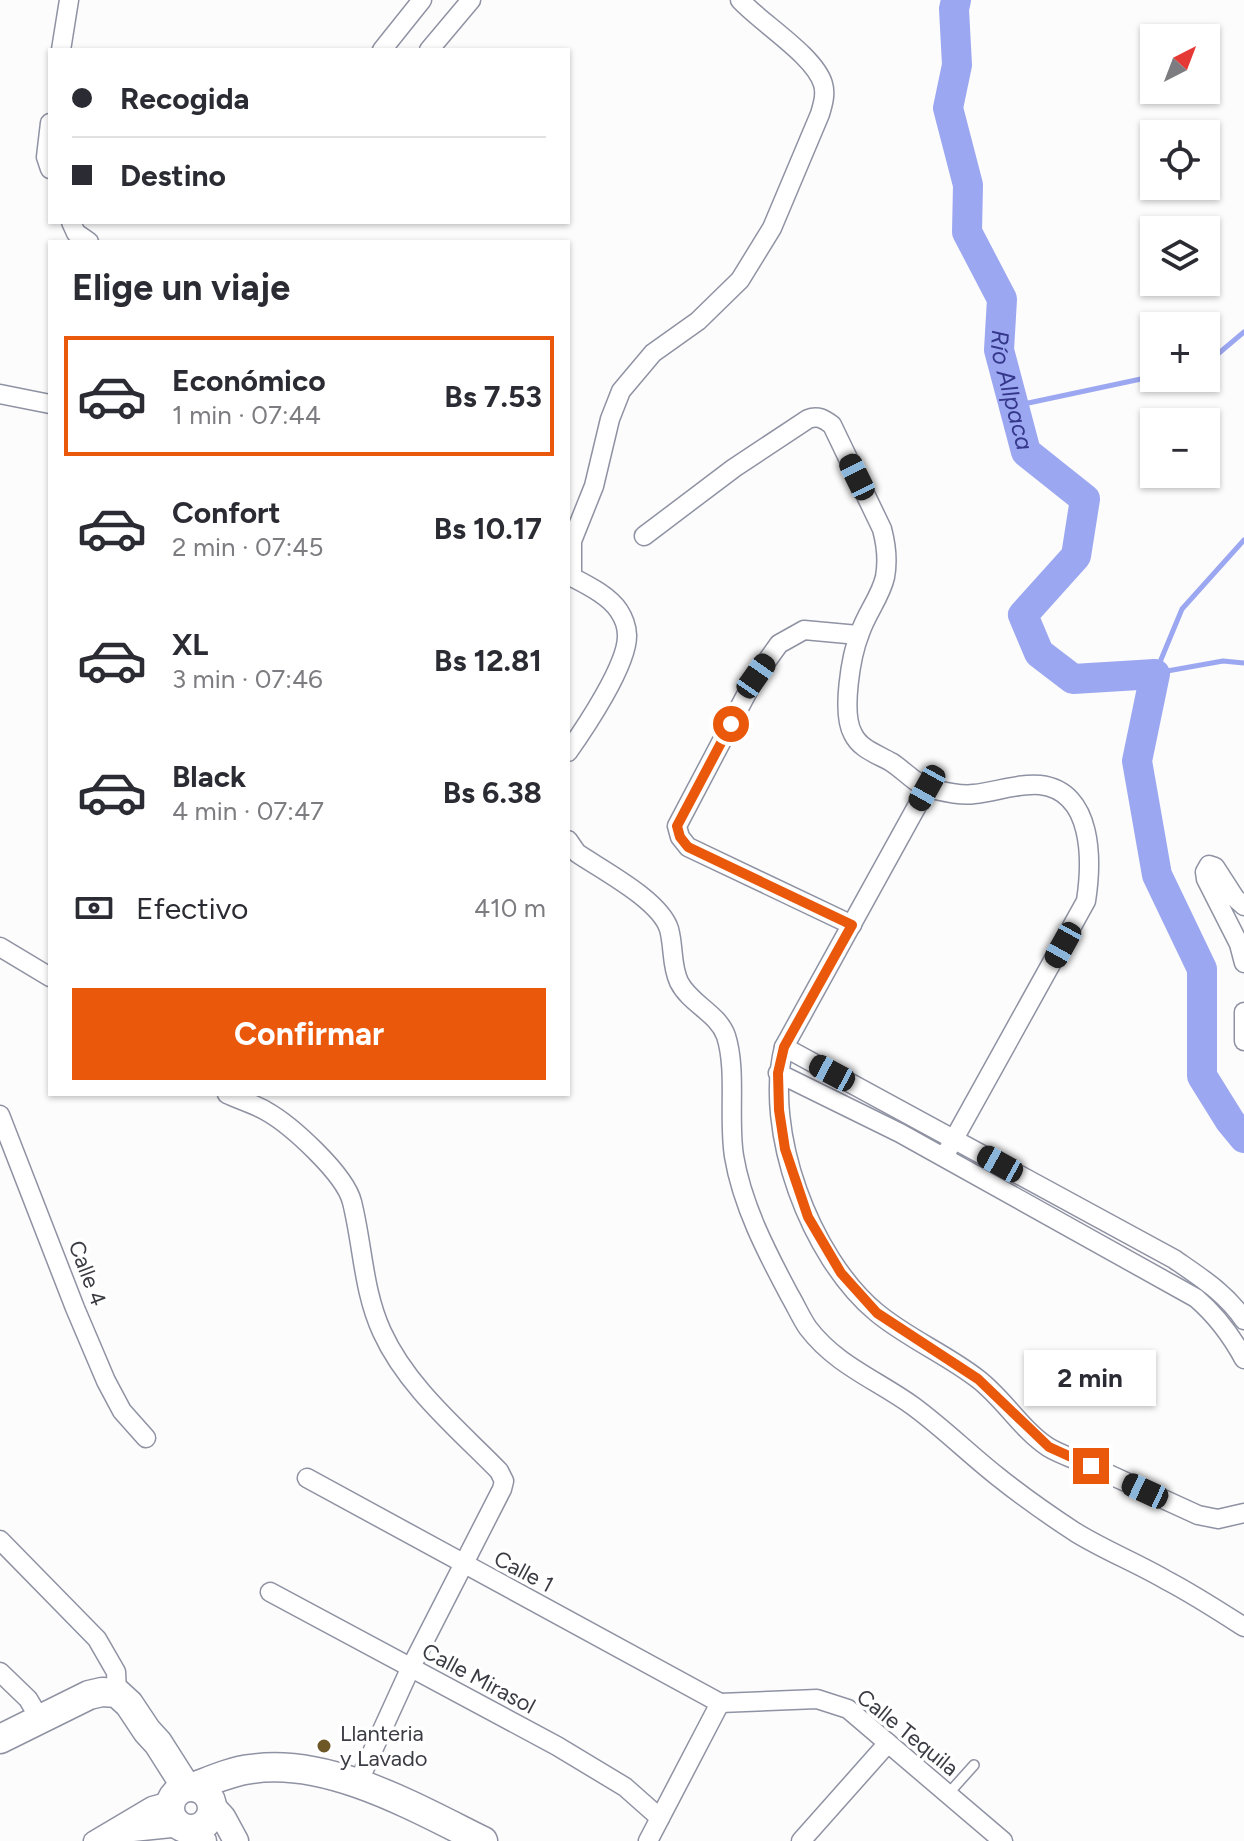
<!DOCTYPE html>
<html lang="es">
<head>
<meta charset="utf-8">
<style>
  :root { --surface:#fff; --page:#f7f7f7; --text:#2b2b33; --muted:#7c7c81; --line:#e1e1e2; --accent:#ea580c }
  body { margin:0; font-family:Figtree,sans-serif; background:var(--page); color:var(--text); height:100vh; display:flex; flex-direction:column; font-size:30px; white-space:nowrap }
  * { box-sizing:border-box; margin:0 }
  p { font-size:26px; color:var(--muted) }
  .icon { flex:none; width:44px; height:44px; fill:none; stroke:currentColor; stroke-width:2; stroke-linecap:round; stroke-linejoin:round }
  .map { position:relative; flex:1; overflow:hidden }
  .side { position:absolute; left:48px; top:240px; width:522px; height:856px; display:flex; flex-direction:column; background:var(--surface); border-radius:0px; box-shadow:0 2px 6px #0004 }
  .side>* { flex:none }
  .hud { position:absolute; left:48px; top:48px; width:522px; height:176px; border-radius:0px; box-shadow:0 2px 6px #0004; display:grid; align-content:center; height:176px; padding:0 24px; background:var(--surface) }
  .needle { width:52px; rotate:42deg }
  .fabs { position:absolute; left:1140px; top:24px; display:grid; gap:16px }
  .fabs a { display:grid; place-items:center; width:80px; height:80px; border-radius:0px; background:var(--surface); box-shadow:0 2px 6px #0004; font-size:40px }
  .end { position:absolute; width:36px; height:36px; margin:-18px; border:10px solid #ea580c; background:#fff; box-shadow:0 0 0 4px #fff }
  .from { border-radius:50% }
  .bubble { position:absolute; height:56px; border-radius:0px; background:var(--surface); box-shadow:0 2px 6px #0004; font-size:26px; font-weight:700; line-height:56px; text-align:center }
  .car { position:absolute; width:24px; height:48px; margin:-24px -12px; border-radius:10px; box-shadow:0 0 6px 2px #0007; background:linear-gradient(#222 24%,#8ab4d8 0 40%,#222 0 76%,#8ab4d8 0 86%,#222 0) }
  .hud b { display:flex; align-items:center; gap:28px; height:76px; font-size:30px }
  .hud b+b { border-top:2px solid var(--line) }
  .hud i { width:20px; height:20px; background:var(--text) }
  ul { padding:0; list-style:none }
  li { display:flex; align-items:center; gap:24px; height:120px; margin:0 16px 12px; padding:0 8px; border:4px solid transparent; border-radius:0px }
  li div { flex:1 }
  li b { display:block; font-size:30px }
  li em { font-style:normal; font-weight:700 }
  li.selected { border-color:var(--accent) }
  li>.icon { width:72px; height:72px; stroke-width:1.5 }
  h2 { padding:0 24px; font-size:36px; line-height:96px }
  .pay { display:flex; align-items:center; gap:20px; height:88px; padding:0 24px; font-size:30px }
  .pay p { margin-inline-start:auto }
  .primary-button { display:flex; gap:16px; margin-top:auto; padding:16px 24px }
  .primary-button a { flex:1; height:92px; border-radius:0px; background:var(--accent); color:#fff; font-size:32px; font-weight:700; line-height:92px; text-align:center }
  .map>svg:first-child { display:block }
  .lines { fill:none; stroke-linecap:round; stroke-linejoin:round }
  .stream { stroke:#9ca7f1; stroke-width:5 }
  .river { stroke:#9ca7f1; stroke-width:30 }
  .service-casing { stroke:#8f92a3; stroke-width:12 }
  .pedestrian-casing { stroke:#8f92a3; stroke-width:17 }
  .minor-casing { stroke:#8f92a3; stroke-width:21 }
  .secondary-casing { stroke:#8f92a3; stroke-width:27 }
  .primary-casing { stroke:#8f92a3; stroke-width:31 }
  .service { stroke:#fff; stroke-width:9 }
  .pedestrian { stroke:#fff; stroke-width:14 }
  .minor { stroke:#fff; stroke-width:18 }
  .secondary { stroke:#fff; stroke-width:24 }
  .primary { stroke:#fff; stroke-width:28 }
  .route { stroke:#ea580c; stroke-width:10 }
  .poi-dot { fill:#6d5727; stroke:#fff; stroke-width:3 }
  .labels { text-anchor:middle; stroke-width:7; stroke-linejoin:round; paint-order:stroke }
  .street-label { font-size:22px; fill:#3b3c43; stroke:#fff }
  .poi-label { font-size:22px; fill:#3b3c43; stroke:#fff; text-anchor:start }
  .water-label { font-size:24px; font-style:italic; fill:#35378b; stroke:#fff }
</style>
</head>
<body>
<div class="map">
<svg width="1244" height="1841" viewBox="0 0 1244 1841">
  <rect width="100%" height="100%" fill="#fcfcfc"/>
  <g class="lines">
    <g class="stream">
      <polyline points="1206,364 1244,332"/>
      <polyline points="1014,406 1141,379 1186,378"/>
      <polyline points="1156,673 1223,661 1244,663"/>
      <polyline points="1155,674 1182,609 1244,540"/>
    </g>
    <path class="river" id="s1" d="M956,0L954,9L957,65L948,108L968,185L967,232L1002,299L999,350L1026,452L1085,499L1076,556L1023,615L1039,653L1073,679L1155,674L1137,761L1157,875L1202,969V1076L1230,1121L1244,1138"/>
    <g class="service-casing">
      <polyline id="service" points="948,1794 974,1765"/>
    </g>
    <g class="pedestrian-casing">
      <polygon id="pedestrian" points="155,1812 156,1822 140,1822 140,1819"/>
    </g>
    <g class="minor-casing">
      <g id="minor">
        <polyline points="61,50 69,0"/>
        <polyline points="382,50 422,0"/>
        <polyline points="429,50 471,0"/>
        <polyline points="50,123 46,157 50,169"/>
        <polyline points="71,222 76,233 89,242"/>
        <polyline points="0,394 50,404"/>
        <path d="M644,536L734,468L808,419C818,415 824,419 832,425L882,529C886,544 888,561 885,577C881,596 866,614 860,633C851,655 841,713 853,734C860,749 877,754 891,762C904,770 917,786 932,789C945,792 961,796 974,794C995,792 1019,783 1040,785C1094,791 1092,862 1086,901L944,1157"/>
        <path d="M568,575C585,584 609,595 619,611C623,617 627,627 627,635C628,664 585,728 568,752"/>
        <path d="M572,577V541L594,486L610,419L621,391L653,353L698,321L740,280L772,228L820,114C823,104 826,94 823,84C815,56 761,23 740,0"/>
        <path d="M927,788L784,1047C763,1130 810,1257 876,1312C907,1338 946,1354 978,1379C1004,1399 1021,1429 1048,1447C1061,1455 1078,1460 1093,1467C1128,1483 1163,1499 1198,1515L1218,1519L1244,1513"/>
        <path d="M568,840L577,853C602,870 660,900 669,929C674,947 671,965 679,982C690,1004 718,1013 726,1036C737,1070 728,1119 734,1156C742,1205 767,1253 790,1296C796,1306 801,1318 808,1328C836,1365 877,1380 913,1406C943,1428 968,1453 997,1476C1022,1496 1049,1515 1075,1532C1104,1550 1137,1563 1166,1580C1193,1594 1219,1611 1244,1627"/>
        <polyline points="1244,906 1235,898 1215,867 1209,865 1205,872 1206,879 1239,944 1244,963"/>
        <polyline points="852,925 688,847 680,837 677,826 756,676 779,644 804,630 858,635"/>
        <polyline points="0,947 50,977"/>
        <polyline points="1244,1012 1244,1041"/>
        <path d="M784,1047L1174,1259C1200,1277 1226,1293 1244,1320"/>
        <path d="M778,1073L900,1133L1196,1298C1217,1316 1231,1335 1244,1359"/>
        <path d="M227,1094C240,1100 254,1104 266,1111C291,1125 345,1174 352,1202C363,1246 363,1291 382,1332C407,1387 458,1429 499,1471L504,1481L502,1489L410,1669L358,1783"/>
        <polyline points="0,1115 75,1308 106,1381 122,1411 146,1438"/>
        <polyline points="307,1478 720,1703"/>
        <polyline points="0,1540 97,1639 116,1672 117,1693"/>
        <polyline points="270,1592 557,1746 625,1787 660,1818"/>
        <polyline points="0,1672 28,1699 40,1719"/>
        <polyline points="720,1703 817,1699 848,1709 1003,1841"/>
        <polyline points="114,1834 181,1827"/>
        <polyline points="93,1841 152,1806 170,1801"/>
        <polyline points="648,1841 720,1703"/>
        <polyline points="801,1841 888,1743"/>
      </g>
    </g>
    <g class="secondary-casing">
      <g id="secondary">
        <polyline points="212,1805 223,1817 236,1841"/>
        <polyline points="194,1829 204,1841"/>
      </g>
    </g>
    <g class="primary-casing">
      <g id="primary">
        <polyline points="0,1739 89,1695 102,1692 117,1693 129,1704 147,1731 158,1743 186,1787"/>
        <circle cx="191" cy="1808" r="21"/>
        <path d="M193,1787C212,1780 232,1771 251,1769C328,1757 416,1808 483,1841"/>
      </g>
    </g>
    <use href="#service" class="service"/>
    <use href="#pedestrian" class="pedestrian"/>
    <use href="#minor" class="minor"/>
    <use href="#secondary" class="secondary"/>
    <use href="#primary" class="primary"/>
  </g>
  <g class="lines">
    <polyline class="route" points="731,724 677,826 680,837 688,847 852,925 784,1047 778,1073 779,1110 785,1149 808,1217 841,1273 877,1313 978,1379 1049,1447 1091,1466"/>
  </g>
  <circle class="poi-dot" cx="324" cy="1746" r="8"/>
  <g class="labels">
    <g class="street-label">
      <text transform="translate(88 1273) rotate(69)" y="8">Calle 4</text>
      <text transform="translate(524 1571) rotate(28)" y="8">Calle 1</text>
      <text transform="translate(479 1678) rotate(28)" y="8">Calle Mirasol</text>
      <text transform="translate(908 1732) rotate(39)" y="8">Calle Tequila</text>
    </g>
    <g class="poi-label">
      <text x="340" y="1741">Llanteria<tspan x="340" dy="25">y Lavado</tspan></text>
    </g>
    <g class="water-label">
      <text dy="8" stroke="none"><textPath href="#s1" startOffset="404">Río Allpaca</textPath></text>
    </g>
  </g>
</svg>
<div class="fabs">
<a><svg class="needle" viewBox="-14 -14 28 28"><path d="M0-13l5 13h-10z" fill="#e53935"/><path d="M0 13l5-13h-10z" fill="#7c7c81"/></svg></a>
<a><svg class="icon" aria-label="locate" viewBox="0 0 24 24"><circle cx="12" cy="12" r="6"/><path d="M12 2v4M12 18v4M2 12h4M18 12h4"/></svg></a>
<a><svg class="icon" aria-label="layers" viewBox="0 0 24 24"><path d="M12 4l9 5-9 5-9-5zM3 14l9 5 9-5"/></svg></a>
<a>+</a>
<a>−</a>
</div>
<i class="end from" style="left:731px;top:724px"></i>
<i class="end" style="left:1091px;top:1466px"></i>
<div class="bubble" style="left:1024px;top:1350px;width:132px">2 min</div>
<i class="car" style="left:857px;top:477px;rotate:334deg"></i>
<i class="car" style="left:756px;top:676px;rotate:35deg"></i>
<i class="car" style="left:927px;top:788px;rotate:209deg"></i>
<i class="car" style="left:1063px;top:945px;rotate:209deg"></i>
<i class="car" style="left:832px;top:1073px;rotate:298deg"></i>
<i class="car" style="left:1000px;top:1164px;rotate:299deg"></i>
<i class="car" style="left:1145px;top:1491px;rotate:295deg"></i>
<div class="hud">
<b><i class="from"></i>Recogida</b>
<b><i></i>Destino</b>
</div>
<section class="side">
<h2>Elige un viaje</h2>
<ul>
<li class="selected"><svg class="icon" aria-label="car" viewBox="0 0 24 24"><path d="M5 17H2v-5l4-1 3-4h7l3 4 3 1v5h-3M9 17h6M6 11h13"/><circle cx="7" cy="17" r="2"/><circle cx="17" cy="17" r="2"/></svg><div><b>Económico</b><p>1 min · 07:44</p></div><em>Bs 7.53</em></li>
<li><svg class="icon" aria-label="car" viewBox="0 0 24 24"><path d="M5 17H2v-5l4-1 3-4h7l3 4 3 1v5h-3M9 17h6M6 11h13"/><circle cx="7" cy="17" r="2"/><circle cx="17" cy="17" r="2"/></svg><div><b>Confort</b><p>2 min · 07:45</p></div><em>Bs 10.17</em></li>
<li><svg class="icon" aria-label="car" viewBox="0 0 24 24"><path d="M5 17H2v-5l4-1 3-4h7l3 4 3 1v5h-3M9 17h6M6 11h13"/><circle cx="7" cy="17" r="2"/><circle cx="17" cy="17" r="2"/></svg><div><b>XL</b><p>3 min · 07:46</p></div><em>Bs 12.81</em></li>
<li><svg class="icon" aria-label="car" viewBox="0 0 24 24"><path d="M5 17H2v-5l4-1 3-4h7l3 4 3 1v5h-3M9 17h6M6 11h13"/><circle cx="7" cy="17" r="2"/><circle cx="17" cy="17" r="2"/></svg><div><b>Black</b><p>4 min · 07:47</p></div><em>Bs 6.38</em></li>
</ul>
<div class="pay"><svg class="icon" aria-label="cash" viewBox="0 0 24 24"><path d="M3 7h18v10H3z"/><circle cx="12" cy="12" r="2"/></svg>Efectivo<p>410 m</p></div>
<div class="primary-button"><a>Confirmar</a></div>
</section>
</div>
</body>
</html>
